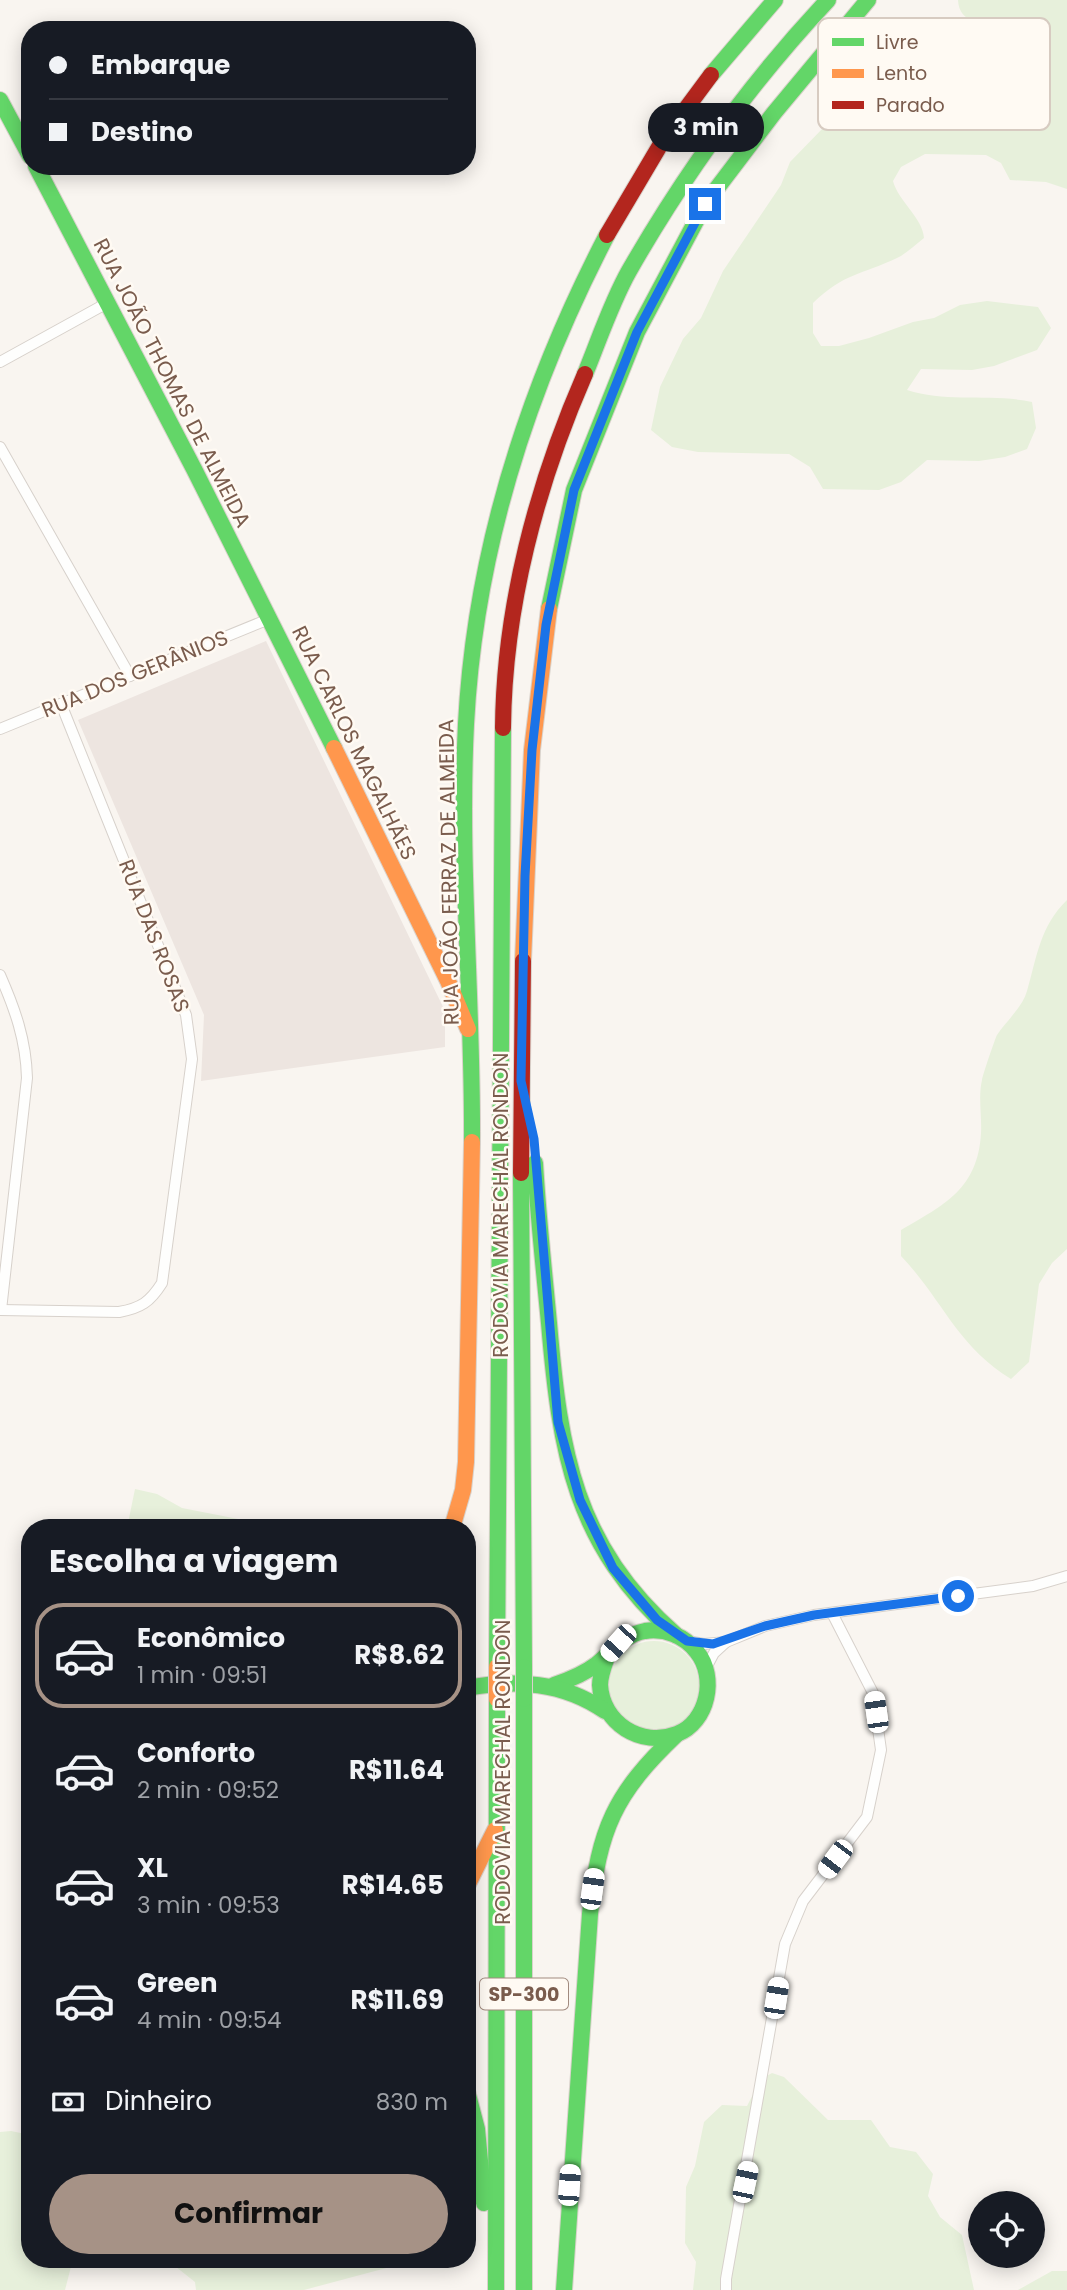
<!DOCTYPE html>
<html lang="pt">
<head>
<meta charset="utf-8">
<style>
  :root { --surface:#171b24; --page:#20242c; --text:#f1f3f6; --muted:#9ea1a6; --line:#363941; --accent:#a69286 }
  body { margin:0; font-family:Poppins,sans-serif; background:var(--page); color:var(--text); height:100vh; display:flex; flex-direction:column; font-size:26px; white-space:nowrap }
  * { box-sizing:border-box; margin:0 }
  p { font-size:23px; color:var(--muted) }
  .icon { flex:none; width:38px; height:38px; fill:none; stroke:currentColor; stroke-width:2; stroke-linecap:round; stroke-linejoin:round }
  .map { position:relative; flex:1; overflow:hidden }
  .panel { position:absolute; left:21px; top:1519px; width:455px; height:749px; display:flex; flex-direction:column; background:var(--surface); border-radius:28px; box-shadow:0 4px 18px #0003 }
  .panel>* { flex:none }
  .banner { position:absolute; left:21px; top:21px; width:455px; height:154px; border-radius:28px; box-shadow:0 4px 18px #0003; display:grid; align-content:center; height:154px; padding:0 28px; background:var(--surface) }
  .fabs { position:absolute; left:968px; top:2191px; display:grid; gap:14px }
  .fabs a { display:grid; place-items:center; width:77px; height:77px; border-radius:50%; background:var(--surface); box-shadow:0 4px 18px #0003; font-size:35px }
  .end { position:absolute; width:32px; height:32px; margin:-16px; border:9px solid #1a73e8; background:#fff; box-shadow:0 0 0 4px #fff }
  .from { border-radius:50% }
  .bubble { position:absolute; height:49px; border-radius:24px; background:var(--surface); box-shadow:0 4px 18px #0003; font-size:23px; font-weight:700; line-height:49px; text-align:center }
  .car { position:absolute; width:21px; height:42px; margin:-21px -10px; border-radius:9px; box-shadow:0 0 5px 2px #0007; background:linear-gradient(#fff 24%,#345 0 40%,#fff 0 76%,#345 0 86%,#fff 0) }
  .banner b { display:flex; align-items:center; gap:24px; height:66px; font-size:26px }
  .banner b+b { border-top:2px solid var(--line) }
  .banner i { width:18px; height:18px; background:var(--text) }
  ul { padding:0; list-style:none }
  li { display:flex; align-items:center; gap:21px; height:105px; margin:0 14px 10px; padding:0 14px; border:4px solid transparent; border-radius:28px }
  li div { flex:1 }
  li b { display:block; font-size:26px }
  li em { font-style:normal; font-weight:700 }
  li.selected { border-color:var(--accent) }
  li>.icon { width:63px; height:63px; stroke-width:1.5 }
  h2 { padding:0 28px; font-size:32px; line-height:84px }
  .pay { display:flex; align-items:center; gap:18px; height:77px; padding:0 28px; font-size:26px }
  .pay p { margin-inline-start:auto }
  .cta { display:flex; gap:14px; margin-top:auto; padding:14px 28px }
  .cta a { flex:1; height:80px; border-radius:42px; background:var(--accent); color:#111; font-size:28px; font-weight:700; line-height:80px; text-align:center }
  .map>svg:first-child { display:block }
  .industrial { fill:#ede5e0 }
  .green { fill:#e7f0db }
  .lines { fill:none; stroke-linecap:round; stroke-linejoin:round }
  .street-casing { stroke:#d7d1cb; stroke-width:12 }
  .fast-casing { stroke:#d9d2cb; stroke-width:18 }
  .slow-casing { stroke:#d9d2cb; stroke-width:18 }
  .jam-casing { stroke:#d9d2cb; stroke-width:18 }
  .street { stroke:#fefefd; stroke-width:10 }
  .fast { stroke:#63d668; stroke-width:16 }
  .slow { stroke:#ff974d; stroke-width:16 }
  .jam { stroke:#b3261e; stroke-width:16 }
  .fast-bridge-casing { stroke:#dad1cc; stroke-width:18; stroke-linecap:butt }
  .slow-bridge-casing { stroke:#dad1cc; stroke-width:18; stroke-linecap:butt }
  .fast-bridge { stroke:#63d668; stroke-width:16 }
  .slow-bridge { stroke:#ff974d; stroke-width:16 }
  .route { stroke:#1a73e8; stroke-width:9 }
  .labels { text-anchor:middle; stroke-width:5; stroke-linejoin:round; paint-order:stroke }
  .shield { fill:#fffaf3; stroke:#a28b7f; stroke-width:2 }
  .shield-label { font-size:19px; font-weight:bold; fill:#7a5c4d }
  .street-label { font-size:21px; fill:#7a5c4d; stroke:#fffaf3 }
  .key { fill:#fffaf3; stroke:#d7cbc1; stroke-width:2 }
  .key-label { font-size:19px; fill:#7a5c4d }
</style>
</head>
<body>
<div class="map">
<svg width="1067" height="2290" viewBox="0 0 1067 2290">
  <rect width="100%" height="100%" fill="#f9f5f0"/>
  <polygon class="industrial" points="266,641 445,1011 445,1047 201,1081 204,1015 78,720"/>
  <g class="green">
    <path d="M958,0H1067V189L1046,182L1010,180L1001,163L986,155L925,154L901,167L893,181C898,201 923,218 924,238C915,245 906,254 897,258C861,275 844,273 813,303V333L821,346H839L869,338L913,322L934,318L960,305L987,301L1038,307L1051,328L1037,350L994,366L972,370L921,369L907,390C947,403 991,393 1032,402L1036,428L1027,449L1005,457L979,461L927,460L901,482L879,490L823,489L810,467L789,454L698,452L672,447L651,430L660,387L683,339L701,318L723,271L781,185L790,162L824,127L865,73L880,60L936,50L984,57L999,53L1004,42L1001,31C984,21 959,25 958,0Z"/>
    <path d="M1067,900V1249L1052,1263L1039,1284L1029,1362L1011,1379C956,1345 943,1300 901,1256V1230C944,1205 978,1189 981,1133C982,1116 978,1097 982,1080C983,1074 995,1039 997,1035C1007,1020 1022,1008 1027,991C1037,957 1040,926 1067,900Z"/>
    <polygon points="135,1489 157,1494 182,1508 284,1528 127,1528"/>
    <circle cx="654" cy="1686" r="45"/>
    <polygon points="772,2073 784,2077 828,2120 871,2120 890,2147 916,2152 933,2174 928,2196 940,2217 962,2235 974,2290 693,2290 696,2262 685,2243 686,2187 695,2166 704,2122 722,2105 747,2106 761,2079"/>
    <polygon points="11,2131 30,2135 30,2259 73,2259 65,2290 0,2290 0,2132"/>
    <polygon points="166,2259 420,2259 304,2290 196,2290 195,2282"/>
    <polygon points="1052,2271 1067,2271 1067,2290 1018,2290"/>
  </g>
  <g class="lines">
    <g class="street-casing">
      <g id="street">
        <polyline points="0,362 109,302"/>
        <polyline points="0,447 130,676"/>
        <polyline points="0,729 269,619"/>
        <path d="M0,975C15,1009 26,1040 27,1078L1,1310"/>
        <path d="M0,1310L119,1312C141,1308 150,1302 162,1283L192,1059L186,1015L61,704"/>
        <polyline points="687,1641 704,1644 726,1642 765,1626 814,1615 1033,1586 1067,1576"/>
        <polyline points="706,1668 714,1653 726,1642"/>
        <polyline points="726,2290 726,2279 785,1944 803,1901 867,1817 881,1750 873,1693 832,1613"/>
      </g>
    </g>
    <g class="fast-casing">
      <g id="fast">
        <polyline points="711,75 775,0"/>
        <polyline points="0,100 30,156"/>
        <polyline points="36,166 194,469 334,748"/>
        <path d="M585,374C599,340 611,303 629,271C685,173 751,82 828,0"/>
        <polyline points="549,609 574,490 637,332 705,204 774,113 868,0"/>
        <path d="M472,1142C473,1003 459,863 466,724C475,552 528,387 607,235"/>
        <path d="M535,1163C538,1216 544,1270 549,1323C560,1452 574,1545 676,1635"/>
        <polyline points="521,1173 524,1667"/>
        <polyline points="497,1667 503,728"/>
        <path d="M554,1685C569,1680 584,1674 597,1664C613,1651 623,1635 645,1631C665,1628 685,1636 697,1652C717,1677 708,1722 677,1734C641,1748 602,1723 600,1685C600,1675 605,1663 608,1654"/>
        <path d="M467,1688C516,1679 563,1682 605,1711"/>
        <polyline points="524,1699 524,2290"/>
        <polyline points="467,2091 477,2129 484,2203"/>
        <polyline points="496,2290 497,1699"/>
        <path d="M564,2290L590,1914C599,1829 614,1794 676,1735"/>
      </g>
    </g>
    <g class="slow-casing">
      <g id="slow">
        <polyline points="334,748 448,981 468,1029"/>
        <polyline points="523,961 532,750 549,609"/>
        <polyline points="452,1528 463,1490 466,1462 472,1142"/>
        <polyline points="467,1886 495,1830"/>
      </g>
    </g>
    <g class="jam-casing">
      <g id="jam">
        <polyline points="607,235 665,137 711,75"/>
        <path d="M503,728C504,607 537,484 585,374"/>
        <polyline points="521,1173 523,961"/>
      </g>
    </g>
    <use href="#street" class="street"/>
    <use href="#fast" class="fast"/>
    <use href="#slow" class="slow"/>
    <use href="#jam" class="jam"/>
    <g class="fast-bridge-casing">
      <polyline id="fast-bridge" points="524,1667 524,1699"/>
    </g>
    <g class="slow-bridge-casing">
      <polyline id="slow-bridge" points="497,1667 497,1699"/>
    </g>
    <use href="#fast-bridge" class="fast-bridge"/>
    <use href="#slow-bridge" class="slow-bridge"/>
  </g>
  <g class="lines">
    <polyline class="route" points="705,204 637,332 574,490 546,625 532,750 525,876 521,1081 534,1139 558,1422 580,1500 613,1568 657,1620 687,1641 713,1644 765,1626 814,1615 958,1596"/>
  </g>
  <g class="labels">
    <rect class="shield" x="480" y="1978.5" width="88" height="31" rx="5"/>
    <g class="shield-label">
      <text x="524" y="2001">SP-300</text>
    </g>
    <g class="street-label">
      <text transform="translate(172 383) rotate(63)" y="7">RUA JOÃO THOMAS DE ALMEIDA</text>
      <text transform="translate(135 674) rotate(-22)" y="7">RUA DOS GERÂNIOS</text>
      <text transform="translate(354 743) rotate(64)" y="7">RUA CARLOS MAGALHÃES</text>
      <text transform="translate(449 872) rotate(-91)" y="7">RUA JOÃO FERRAZ DE ALMEIDA</text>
      <text transform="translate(154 936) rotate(69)" y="7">RUA DAS ROSAS</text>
      <text transform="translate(501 1205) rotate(-90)" y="7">RODOVIA MARECHAL RONDON</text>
      <text transform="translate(503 1772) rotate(-90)" y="7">RODOVIA MARECHAL RONDON</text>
    </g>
  </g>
  <rect x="818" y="18" width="232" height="112" rx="10" class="key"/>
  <rect x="832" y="38" width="32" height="8" fill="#63d668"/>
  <rect x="832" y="69" width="32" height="9" fill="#ff974d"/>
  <rect x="832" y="101" width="32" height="8" fill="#b3261e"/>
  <g class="key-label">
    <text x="876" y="49">Livre</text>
    <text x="876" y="80">Lento</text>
    <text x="876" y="112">Parado</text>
  </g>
</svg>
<div class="fabs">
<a><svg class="icon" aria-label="locate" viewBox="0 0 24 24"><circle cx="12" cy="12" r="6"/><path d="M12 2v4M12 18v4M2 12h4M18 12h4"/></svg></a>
</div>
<i class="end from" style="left:958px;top:1596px"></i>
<i class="end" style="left:705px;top:204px"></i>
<div class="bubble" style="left:648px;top:103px;width:116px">3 min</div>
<i class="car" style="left:618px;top:1643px;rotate:222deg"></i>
<i class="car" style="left:876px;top:1712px;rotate:352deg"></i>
<i class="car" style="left:835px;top:1859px;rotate:217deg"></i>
<i class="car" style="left:592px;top:1889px;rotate:8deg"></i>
<i class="car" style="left:776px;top:1998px;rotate:9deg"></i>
<i class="car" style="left:745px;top:2182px;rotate:12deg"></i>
<i class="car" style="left:569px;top:2185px;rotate:4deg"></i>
<div class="banner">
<b><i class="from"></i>Embarque</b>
<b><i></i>Destino</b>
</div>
<section class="panel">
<h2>Escolha a viagem</h2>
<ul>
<li class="selected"><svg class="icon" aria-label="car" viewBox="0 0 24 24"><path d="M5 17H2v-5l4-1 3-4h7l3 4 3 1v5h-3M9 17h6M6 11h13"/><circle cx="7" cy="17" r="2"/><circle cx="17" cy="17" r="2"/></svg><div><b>Econômico</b><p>1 min · 09:51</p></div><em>R$8.62</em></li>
<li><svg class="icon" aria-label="car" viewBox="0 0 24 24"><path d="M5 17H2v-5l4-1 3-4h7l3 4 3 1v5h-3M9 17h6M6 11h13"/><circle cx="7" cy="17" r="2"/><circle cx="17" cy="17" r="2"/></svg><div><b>Conforto</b><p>2 min · 09:52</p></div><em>R$11.64</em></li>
<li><svg class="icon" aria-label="car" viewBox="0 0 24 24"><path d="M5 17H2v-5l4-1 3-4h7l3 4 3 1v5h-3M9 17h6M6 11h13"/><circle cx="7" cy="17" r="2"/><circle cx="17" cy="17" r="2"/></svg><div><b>XL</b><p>3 min · 09:53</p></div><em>R$14.65</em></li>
<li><svg class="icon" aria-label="car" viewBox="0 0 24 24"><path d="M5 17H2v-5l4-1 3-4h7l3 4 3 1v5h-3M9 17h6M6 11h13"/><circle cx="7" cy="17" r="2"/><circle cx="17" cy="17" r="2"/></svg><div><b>Green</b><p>4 min · 09:54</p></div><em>R$11.69</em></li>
</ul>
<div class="pay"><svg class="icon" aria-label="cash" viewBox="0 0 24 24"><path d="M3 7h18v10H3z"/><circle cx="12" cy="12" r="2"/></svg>Dinheiro<p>830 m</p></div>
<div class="cta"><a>Confirmar</a></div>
</section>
</div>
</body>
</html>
